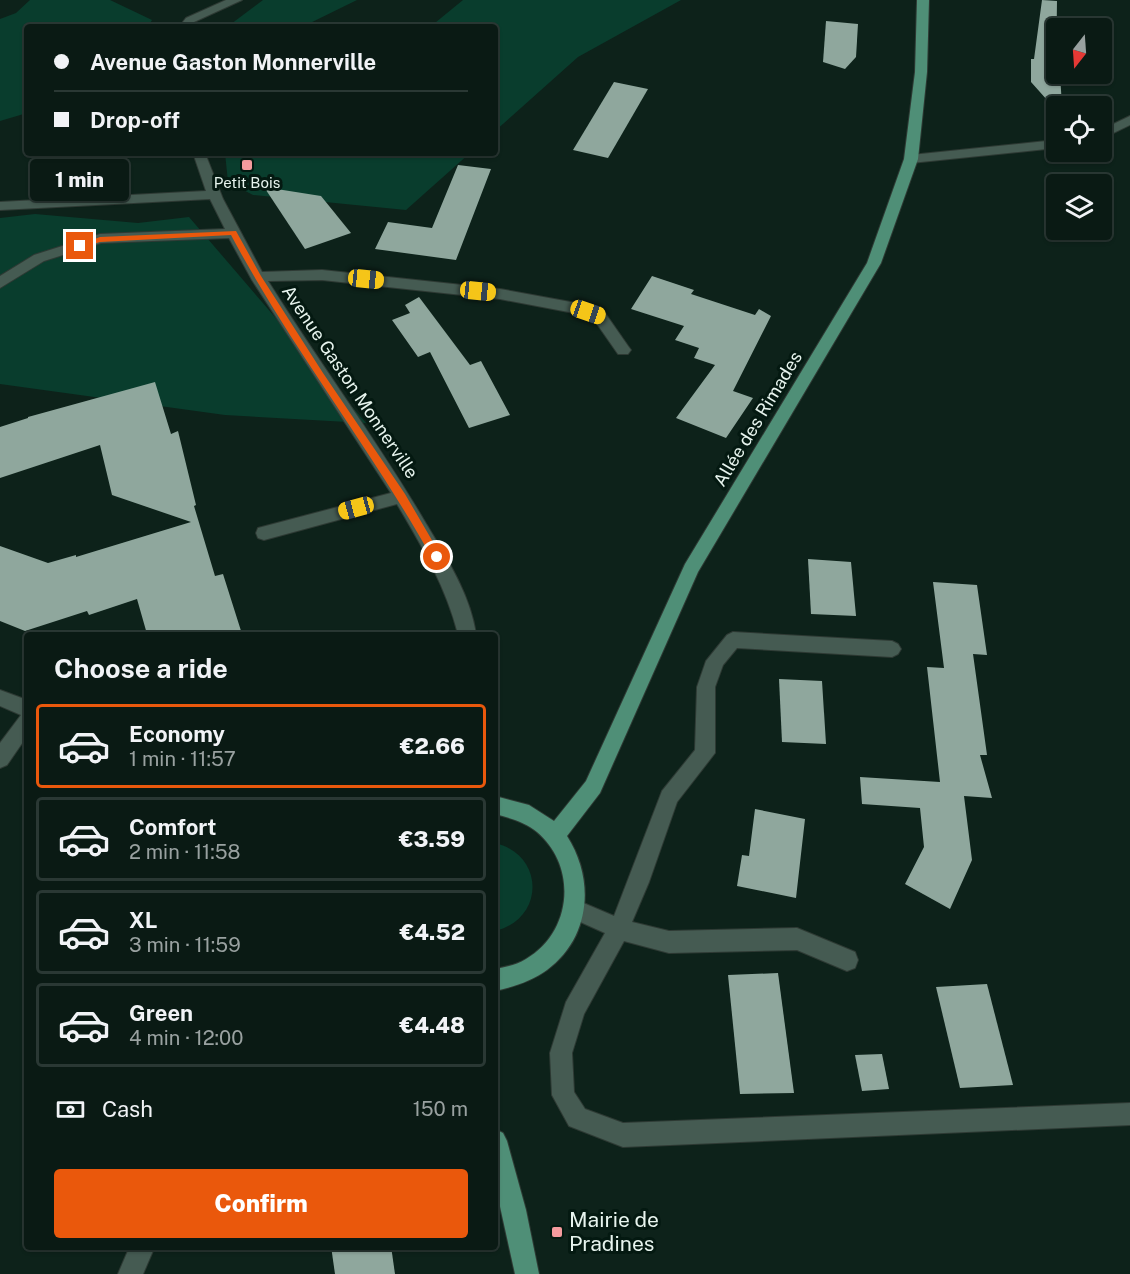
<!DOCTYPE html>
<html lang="en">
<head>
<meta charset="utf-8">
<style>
  :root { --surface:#0a1a14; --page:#182722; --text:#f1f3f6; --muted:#99a1a0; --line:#2a3834; --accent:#ea580c }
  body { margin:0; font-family:"Public Sans",sans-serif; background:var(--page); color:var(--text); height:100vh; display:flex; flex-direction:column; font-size:22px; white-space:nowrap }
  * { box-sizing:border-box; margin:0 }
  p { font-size:20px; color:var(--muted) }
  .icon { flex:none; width:33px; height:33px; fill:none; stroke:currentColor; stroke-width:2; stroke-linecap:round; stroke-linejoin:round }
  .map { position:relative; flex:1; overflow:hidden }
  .side { position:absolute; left:24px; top:632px; width:474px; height:618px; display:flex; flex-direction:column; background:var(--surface); border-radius:6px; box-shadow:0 2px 4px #0004,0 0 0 2px var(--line) }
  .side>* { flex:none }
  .top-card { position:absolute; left:24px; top:24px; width:474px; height:132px; border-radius:6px; box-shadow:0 2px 4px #0004,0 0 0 2px var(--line); display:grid; align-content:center; height:132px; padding:0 30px; background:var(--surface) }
  .needle { width:39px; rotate:197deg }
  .buttons { position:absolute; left:1046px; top:18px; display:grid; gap:12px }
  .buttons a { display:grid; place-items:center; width:66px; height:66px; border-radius:6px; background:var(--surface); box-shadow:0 2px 4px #0004,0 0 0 2px var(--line); font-size:30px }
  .end { position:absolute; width:27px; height:27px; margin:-14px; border:8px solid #ea580c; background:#fff; box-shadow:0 0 0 3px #fff }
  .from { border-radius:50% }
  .bubble { position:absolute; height:42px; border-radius:6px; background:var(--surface); box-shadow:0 2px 4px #0004,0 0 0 2px var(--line); font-size:20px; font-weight:800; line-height:42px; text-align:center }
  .car { position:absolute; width:18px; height:36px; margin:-18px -9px; border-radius:8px; box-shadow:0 0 4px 2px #0007; background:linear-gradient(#f5c518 24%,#345 0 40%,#f5c518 0 76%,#345 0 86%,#f5c518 0) }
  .top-card b { display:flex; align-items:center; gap:21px; height:57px; font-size:22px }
  .top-card b+b { border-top:2px solid var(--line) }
  .top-card i { width:15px; height:15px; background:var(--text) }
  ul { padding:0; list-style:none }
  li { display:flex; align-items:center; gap:18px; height:84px; margin:0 12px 9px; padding:0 18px; border:3px solid var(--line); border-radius:6px }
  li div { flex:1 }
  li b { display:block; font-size:22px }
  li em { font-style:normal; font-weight:800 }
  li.on { border-color:var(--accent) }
  li>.icon { width:54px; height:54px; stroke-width:1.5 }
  h2 { padding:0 30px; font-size:27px; line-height:72px }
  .pay { display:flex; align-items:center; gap:15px; height:66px; padding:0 30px; font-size:22px }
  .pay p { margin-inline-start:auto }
  .action { display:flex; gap:12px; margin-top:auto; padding:12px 30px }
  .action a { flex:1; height:69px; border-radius:6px; background:var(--accent); color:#fff; font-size:24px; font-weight:800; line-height:69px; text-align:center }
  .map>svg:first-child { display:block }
  .green { fill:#093d2d }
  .building { fill:#8fa79d }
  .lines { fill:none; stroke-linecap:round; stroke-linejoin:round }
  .minor-casing { stroke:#2e3a34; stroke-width:2 }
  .major-casing { stroke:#2e3a34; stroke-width:2 }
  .minor { fill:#455b52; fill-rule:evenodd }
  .major { fill:#4f8f77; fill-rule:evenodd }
  .route { fill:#ea580c }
  .poi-dot { fill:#f59b9e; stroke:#041911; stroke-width:2 }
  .labels { text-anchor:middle; stroke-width:6; stroke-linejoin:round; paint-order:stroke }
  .far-poi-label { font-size:15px; fill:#e7f4ee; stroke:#041911 }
  .street-label { font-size:18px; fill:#e7f4ee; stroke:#041911 }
  .near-poi-label { font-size:21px; fill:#e7f4ee; stroke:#041911; text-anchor:start }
</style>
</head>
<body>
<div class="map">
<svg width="1130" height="1274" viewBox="0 0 1130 1274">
  <rect width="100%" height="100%" fill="#0d221a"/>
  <g class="green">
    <polygon points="30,0 110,0 152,20 148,27 27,27 27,113 0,121 0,19 16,13"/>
    <polygon points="263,0 357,0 302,27 227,27"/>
    <polygon points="463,0 681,0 578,57 495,131 495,27 430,27"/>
    <polygon points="225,153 470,153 406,210 253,195 228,182"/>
    <polygon points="35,214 138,223 189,217 366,423 225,415 0,384 0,218"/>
    <path d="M495,843C545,855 545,919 495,931Z"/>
  </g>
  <g class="building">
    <polygon points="1042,0 1057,1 1056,74 1060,74 1062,106 1056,106 1056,110 1031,82 1031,59 1034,59"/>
    <polygon points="826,21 858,24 856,57 845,69 823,62"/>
    <polygon points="614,82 648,89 608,158 573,150"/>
    <polygon points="458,165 491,169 456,260 375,249 388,222 432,228"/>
    <polygon points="264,187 321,196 351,233 305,249"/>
    <polygon points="652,276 694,290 691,294 755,315 759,309 771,316 733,391 753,398 726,438 676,418 715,365 694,358 699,348 675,340 684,326 631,309"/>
    <polygon points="419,297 470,365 481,361 510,415 469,428 430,352 418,357 392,320 410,313 405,305"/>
    <polygon points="155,382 171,434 178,431 196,505 194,506 215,576 223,574 242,634 147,634 137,599 89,615 87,611 25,631 0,621 0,546 48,563 76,555 76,557 191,522 112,495 100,445 0,478 0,427 28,418 28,417"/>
    <polygon points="808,559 851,562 856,616 811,614"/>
    <polygon points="933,582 977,585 987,655 973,654 987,755 980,755 992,798 964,796 972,860 950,909 905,884 924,847 920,808 862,804 860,777 940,782 927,667 944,668"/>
    <polygon points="779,679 822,681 826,744 782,742"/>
    <polygon points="755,809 805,819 796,898 737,886 742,855 749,856"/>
    <polygon points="778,973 794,1093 740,1094 728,975"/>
    <polygon points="987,984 1013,1085 960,1088 936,987"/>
    <polygon points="882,1054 889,1089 862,1091 855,1055"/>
    <polygon points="331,1246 391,1246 395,1274 335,1274"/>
  </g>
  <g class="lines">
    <g class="minor-casing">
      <g id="minor">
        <polygon points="226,0 242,0 194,22 191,27 179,27 186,18"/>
        <polygon points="1130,116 1130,125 1101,139 1101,130"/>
        <polygon points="1056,140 1056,148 911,163 904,159 911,155"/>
        <path d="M193,153H205L223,199L262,272L322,270L500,289L576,303L605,313L628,346L631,350L628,354H618L595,321L574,313L500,299L322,280L268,281C319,363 377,440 425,522C446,557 470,594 476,634H458C446,587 422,546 397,504L264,540L258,538L256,533L258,528L391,493L252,280L229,238L101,243L44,261L0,288V276L34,255L100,234L225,229L210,199L0,210V202L206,191Z"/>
        <polygon points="733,632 892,641 898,644 901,649 898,654 892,657 737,648 723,665 715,687 715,753 677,802 649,882 632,922 669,931 797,928 855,952 858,960 855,968 847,971 797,950 669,953 624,941 584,1014 572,1053 574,1092 585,1109 623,1123 1130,1103 1130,1125 623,1147 569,1126 552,1095 550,1053 566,1002 605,933 567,916 564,909 567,902 574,899 614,916 662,791 695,750 697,687 706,661 727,635"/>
        <polygon points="0,690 27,700 27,736 7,765 0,768 0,743 21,715 0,706"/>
        <polygon points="130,1246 155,1246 143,1274 118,1274"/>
      </g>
    </g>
    <g class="major-casing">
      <g id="major">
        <path d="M917,0H929L927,72L918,159L881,263L698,572L600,793L567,836C595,880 591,937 547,970C532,981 513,987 495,991V969C506,967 516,965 526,959C572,932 578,867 537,832C525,822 510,818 495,814V796L529,805L554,821L586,781L685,564L867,263L904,159L915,72Z"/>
        <polygon points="495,1129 503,1133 507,1141 526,1210 539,1274 515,1274 495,1184"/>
      </g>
    </g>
    <use href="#minor" class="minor"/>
    <use href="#major" class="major"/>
  </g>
  <path class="route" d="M236,231L261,276L323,373L405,494L440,554V560H433C371,448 291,348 231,235L100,242L80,248L76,246L100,237Z"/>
  <g class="poi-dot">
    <rect x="241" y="159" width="12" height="12" rx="3"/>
    <rect x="551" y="1226" width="12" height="12" rx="3"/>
  </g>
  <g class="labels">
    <g class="far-poi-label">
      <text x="247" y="188">Petit Bois</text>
    </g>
    <g class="street-label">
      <text transform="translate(350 382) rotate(56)" y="6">Avenue Gaston Monnerville</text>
      <text transform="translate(758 419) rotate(-59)" y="6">Allée des Rimades</text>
    </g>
    <g class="near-poi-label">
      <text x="569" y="1227">Mairie de<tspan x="569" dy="24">Pradines</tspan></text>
    </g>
  </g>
</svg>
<div class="buttons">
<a><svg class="needle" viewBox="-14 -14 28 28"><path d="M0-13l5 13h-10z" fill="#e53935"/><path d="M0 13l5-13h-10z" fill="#99a1a0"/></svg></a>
<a><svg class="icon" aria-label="locate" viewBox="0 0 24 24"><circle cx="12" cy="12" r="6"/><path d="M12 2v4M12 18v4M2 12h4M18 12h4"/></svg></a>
<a><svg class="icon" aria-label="layers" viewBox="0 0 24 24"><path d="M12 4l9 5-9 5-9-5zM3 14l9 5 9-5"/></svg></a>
</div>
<i class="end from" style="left:437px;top:557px"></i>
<i class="end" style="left:80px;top:246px"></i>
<div class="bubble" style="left:30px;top:159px;width:99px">1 min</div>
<i class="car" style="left:366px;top:279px;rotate:96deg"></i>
<i class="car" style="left:478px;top:291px;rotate:96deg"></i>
<i class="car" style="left:588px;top:312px;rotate:109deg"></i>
<i class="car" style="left:356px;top:508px;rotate:255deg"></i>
<div class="top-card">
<b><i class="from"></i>Avenue Gaston Monnerville</b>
<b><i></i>Drop-off</b>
</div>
<section class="side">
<h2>Choose a ride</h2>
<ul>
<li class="on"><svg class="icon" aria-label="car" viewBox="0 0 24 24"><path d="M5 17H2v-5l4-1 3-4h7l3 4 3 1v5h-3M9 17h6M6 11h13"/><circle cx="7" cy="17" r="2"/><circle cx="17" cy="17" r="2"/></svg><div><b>Economy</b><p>1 min · 11:57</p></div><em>€2.66</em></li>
<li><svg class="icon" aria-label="car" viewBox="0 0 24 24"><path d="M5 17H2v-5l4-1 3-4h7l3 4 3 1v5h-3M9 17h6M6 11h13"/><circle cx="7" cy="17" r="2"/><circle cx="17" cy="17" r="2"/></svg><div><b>Comfort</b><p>2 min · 11:58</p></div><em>€3.59</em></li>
<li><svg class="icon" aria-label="car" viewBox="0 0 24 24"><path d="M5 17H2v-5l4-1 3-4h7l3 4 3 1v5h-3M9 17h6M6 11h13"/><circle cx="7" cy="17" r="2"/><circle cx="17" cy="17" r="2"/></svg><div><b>XL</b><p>3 min · 11:59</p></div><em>€4.52</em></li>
<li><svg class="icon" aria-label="car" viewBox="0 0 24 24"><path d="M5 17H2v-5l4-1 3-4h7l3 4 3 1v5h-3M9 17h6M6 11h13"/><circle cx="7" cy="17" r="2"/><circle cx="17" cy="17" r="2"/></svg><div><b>Green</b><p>4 min · 12:00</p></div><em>€4.48</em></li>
</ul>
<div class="pay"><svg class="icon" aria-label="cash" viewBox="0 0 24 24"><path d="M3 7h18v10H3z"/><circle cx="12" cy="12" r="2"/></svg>Cash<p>150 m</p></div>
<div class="action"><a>Confirm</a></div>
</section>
</div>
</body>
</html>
